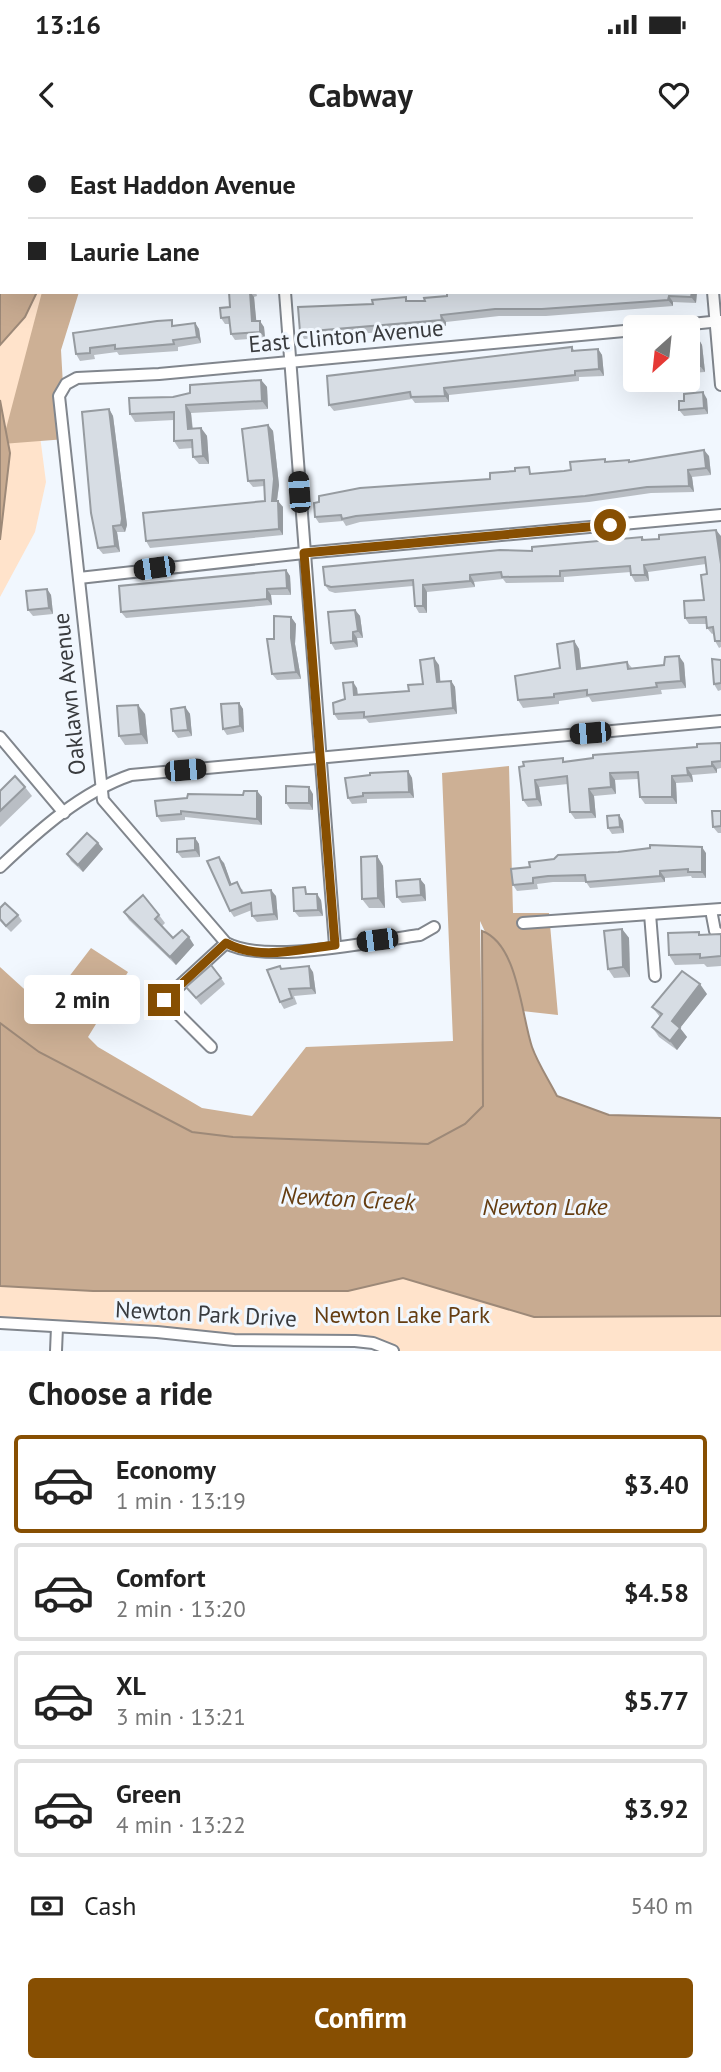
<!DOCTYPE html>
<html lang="en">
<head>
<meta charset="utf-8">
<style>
  :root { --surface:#fff; --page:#f6f6f6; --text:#222; --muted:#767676; --line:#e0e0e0; --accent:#874f02 }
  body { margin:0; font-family:"PT Sans",sans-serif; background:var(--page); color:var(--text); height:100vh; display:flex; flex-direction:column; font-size:26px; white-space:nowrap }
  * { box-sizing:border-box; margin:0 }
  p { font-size:23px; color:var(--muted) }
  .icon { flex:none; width:38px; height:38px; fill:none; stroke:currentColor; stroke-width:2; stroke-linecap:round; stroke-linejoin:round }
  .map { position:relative; height:1211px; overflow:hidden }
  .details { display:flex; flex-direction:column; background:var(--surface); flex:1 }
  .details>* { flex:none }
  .guide { position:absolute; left:0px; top:0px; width:721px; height:154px; box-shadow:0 7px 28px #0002; display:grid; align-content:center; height:154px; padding:0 28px; background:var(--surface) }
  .needle { width:46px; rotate:207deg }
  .controls { position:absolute; left:623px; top:175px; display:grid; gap:14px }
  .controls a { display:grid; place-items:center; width:77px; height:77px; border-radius:7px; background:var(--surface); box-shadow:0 7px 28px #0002; font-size:35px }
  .end { position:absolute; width:32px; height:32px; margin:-16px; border:9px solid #874f02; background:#fff; box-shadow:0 0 0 4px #fff }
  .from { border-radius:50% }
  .bubble { position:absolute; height:49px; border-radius:7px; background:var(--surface); box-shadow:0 7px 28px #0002; font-size:23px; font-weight:800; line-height:49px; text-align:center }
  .car { position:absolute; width:21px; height:42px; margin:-21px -10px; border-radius:9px; box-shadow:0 0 5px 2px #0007; background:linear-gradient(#222 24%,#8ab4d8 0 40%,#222 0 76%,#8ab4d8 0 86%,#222 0) }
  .guide b { display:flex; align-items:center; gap:24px; height:66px; font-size:26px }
  .guide b+b { border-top:2px solid var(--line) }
  .guide i { width:18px; height:18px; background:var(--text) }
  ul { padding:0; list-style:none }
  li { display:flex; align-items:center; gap:21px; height:98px; margin:0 14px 10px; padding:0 14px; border:4px solid var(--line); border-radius:7px }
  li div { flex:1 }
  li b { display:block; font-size:26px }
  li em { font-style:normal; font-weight:800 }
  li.on { border-color:var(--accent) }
  li>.icon { width:63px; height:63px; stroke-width:1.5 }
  h2 { padding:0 28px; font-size:32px; line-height:84px }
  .pay { display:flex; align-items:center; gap:18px; height:77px; padding:0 28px; font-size:26px }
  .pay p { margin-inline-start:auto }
  .cta { display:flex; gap:14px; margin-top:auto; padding:14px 28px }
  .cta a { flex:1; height:80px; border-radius:7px; background:var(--accent); color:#fff; font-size:28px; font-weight:800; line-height:80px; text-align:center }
  .status { display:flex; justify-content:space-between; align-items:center; height:49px; padding:0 35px; background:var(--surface); direction:ltr }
  .status svg { height:19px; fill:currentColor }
  header { display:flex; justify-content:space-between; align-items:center; height:91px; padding:0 28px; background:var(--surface); font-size:32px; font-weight:800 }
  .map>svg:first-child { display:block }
  .green { fill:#ffe3cb }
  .forest { fill:#cdb095 }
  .water { fill:#c8ab91; stroke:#9d8978; stroke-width:2 }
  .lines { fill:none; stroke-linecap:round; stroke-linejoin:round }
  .minor-casing { stroke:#81868d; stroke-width:14 }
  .minor { stroke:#fff; stroke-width:10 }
  .wall { fill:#b9bec4 }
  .shaded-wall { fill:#969ba0 }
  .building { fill:#d7dde4; stroke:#969ba0; stroke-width:2 }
  .route { stroke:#874f02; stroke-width:9 }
  .labels { text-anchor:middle; stroke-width:6; stroke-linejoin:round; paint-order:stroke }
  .street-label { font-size:23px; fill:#393b3e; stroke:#f1f7fe }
  .park-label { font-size:23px; fill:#653d11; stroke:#f1f7fe }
  .water-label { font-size:24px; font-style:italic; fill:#653d11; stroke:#f1f7fe }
</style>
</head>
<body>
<div class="status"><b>13:16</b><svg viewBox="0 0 49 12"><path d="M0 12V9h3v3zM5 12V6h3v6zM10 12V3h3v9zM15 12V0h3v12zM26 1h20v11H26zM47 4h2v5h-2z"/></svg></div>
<header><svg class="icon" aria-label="back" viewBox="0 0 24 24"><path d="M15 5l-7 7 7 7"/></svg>Cabway<svg class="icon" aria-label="heart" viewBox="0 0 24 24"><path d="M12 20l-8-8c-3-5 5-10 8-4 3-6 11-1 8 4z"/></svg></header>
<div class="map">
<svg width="721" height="1211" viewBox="0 0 721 1211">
  <rect width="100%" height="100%" fill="#f1f7fe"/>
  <g class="green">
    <polygon points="37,152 78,152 33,242 46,342 35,392 0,457 0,400 10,313 0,260 0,205 25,177"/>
    <polygon points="403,1138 534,1177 721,1176 721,1211 393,1211 385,1207 0,1183 0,1147 348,1151"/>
  </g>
  <g class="forest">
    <polygon points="42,152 79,152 61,210 66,299 2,304"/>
    <polygon points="509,626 513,773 549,773 558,875 522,871 480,781 483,966 465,984 428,1004 233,997 192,992 39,912 0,883 0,827 45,868 91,808 128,832 88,897 98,907 202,968 252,976 306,907 453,901 442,633"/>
  </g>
  <g class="water">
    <polygon points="0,0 91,0 2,2 2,152 37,152 25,177 0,205"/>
    <polygon points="0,260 10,313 0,400"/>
    <path d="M482,791C518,804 521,874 532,907C538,924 549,940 557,956L609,975L721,978V1176L534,1177L403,1138L348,1151H93L0,1146V883L39,912L192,992L233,997L428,1004L465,984L483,966Z"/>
  </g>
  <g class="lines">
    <g class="minor-casing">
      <g id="minor">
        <polyline points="266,0 266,2"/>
        <polyline points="702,0 702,2"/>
        <polyline points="719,46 721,45"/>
        <polyline points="285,152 335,805"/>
        <polyline points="713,152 721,245"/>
        <polyline points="662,187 721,181"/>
        <polyline points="79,438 304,413 721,375"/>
        <polyline points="0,597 64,673"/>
        <path d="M0,727C38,691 81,652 131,635L721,581"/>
        <polyline points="711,770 715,791 721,795"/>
        <polyline points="650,774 655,836"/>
        <polyline points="523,783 721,769"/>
        <path d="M434,787L420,795C371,801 267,825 226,803L103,660L59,256L66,244L77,238L159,234L635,190"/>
        <polyline points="211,907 164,860 226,803"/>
        <polyline points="0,1183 157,1192 234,1200 355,1201 373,1203 393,1211"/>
        <polyline points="56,1211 57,1187"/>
      </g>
    </g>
    <use href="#minor" class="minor"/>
  </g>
  <g class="wall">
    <polygon points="229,152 256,152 257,156 254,157 256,181 264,187 265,198 235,200 231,194 230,184 225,184 221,178 230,167"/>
    <polygon points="447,152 697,152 696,163 673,162 673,166 546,176 499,176 446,182 446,186 304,199 300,192 373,164 425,161 447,156"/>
    <polygon points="195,183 199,189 201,203 178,207 178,211 119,215 117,212 94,215 95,219 80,221 76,214 73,193 176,185"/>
    <polygon points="698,198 702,205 705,232 690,233 688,229 688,199"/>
    <polygon points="572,207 574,210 598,209 602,215 604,236 579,237 579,241 449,255 449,262 415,263 412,259 334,271 329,265"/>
    <polygon points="261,240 267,247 268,269 191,273 193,289 201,288 207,296 209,324 199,324 193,317 193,308 179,309 174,301 174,280 135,282 130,274 173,257"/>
    <polygon points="707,259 708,274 684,276 679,270"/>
    <polygon points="109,269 113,276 127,385 125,392 117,392 120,412 103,414 98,408"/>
    <polygon points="268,285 273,291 279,345 277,361 283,367 283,395 150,408 146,401 265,361 264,346 253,347 248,341"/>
    <polygon points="709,316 711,335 692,337 694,352 651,353 589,362 360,382 346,386 343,381 319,383 315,377 490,339 564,331 607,322 629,320 631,322"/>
    <polygon points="716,390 721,398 721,507 719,508 715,501 714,493 712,494 707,488 707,484 689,484 685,478 704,460 707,434 706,424 648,432 649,441 635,442 631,435 631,432 564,437 564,442 506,443 503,439 474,442 475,447 427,452 427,473 419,473 415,466 413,446 335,453 329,451 325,445 532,411 642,397 645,400 659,399"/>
    <polygon points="286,430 290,436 291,455 271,455 272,465 126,478 121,472"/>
    <polygon points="47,449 51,455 53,474 33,476 28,470"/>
    <polygon points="355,470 360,476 363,498 357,498 358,507 335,510 331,503"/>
    <polygon points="291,477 296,484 295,504 301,539 277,540 272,534 274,499"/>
    <polygon points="574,501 579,509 581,528 627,522 632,528 684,523 686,548 661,550 662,554 592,562 589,557 559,561 559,564 523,568 518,560 560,528"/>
    <polygon points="721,520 721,550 718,551 714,544"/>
    <polygon points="439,525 440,542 451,541 455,547 457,574 369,583 366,579 338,580 334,574 345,559 357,548 358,555 409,551 423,544"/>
    <polygon points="239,563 243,569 244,592 227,595 223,589"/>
    <polygon points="185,567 190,574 192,596 178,598 173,591"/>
    <polygon points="145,574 148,604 125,605 119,596"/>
    <polygon points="721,603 721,628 717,629 717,633 692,635 693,642 676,643 677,664 645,664 640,657 638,639 615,640 616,654 594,656 596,678 575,679 570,672 568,644 539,647 542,666 528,667 523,660 519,627 697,607"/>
    <polygon points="408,631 412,638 414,658 367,659 367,663 352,664 348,658 370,635"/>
    <polygon points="25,647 32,656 0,687 0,651"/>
    <polygon points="257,651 262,657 262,685 185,677 185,680 161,682 157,676"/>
    <polygon points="313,654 313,670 290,669 286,663"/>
    <polygon points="721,671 721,693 718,693 713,687"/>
    <polygon points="619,675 623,681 624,693 612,694 608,688"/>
    <polygon points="195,698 199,704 200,717 182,718 177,712"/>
    <polygon points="98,703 103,709 83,732 71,721 67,714"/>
    <polygon points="706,713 706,738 692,738 691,736 665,738 665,742 590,748 586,742 553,742 537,744 538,749 517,751 513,745 511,729"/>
    <polygon points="377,716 383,726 385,768 369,768 362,759"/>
    <polygon points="224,723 231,744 242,749 244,753 276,756 278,780 257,782 252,776 252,770 234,777 230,771"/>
    <polygon points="420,739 425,745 426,761 402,763 397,757"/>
    <polygon points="309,754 321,760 323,776 299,777 294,771"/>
    <polygon points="0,768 18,775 22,781 11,792 0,781"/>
    <polygon points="124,772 159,775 165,783 162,786 173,798 194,805 176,825 129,780"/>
    <polygon points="622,789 629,798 630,837 614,838 608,829"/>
    <polygon points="699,792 701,795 721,794 721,826 707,827 704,824 675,825 669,815"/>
    <polygon points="282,829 313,832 316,854 294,856 297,864 284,869 280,862"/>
    <polygon points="221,838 225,844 201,865 186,847"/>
    <polygon points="707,854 680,888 687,897 677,910 659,897 652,887 660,877 652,867"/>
  </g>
  <g class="shaded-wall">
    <polygon points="250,152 254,157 257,188 252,181"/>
    <polygon points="692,152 697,152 696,163 691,157"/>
    <polygon points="669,156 673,162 673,166 668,160"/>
    <polygon points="441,175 446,182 446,186 442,180"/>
    <polygon points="260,181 264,187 265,198 260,192"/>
    <polygon points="195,183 199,189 201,203 197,197"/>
    <polygon points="698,198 702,205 705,232 700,226"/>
    <polygon points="598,209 602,215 604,236 599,229"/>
    <polygon points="261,240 267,247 268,269 262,261"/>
    <polygon points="444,248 449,255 449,262 445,256"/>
    <polygon points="703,252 707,259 708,274 704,268"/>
    <polygon points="186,265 191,273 193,297 188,289"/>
    <polygon points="109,269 113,276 127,385 125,392 121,385"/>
    <polygon points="268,285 273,291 279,345 276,367 272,361"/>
    <polygon points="201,288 207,296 209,324 203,316"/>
    <polygon points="704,310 709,316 711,335 706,328"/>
    <polygon points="688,330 692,337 694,352 689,346"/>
    <polygon points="278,361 283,367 283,395 279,389"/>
    <polygon points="113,386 117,392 120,412 115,406"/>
    <polygon points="716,390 721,396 721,424"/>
    <polygon points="644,425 648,432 649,441 645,435"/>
    <polygon points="286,430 290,436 291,455 287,448"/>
    <polygon points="470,435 474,442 475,447 470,441"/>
    <polygon points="423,445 427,452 427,473 423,466"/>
    <polygon points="47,449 51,455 53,474 49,468"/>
    <polygon points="267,449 271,455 272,465 267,459"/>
    <polygon points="355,470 360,476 363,498 358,491"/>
    <polygon points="291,477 296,484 295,504 301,539 296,532 291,498"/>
    <polygon points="353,492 357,498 358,507 353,501"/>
    <polygon points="574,501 579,509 582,536 577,529"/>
    <polygon points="679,516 684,523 686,548 681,541"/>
    <polygon points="434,518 439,525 441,548 437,542"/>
    <polygon points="451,541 455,547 457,574 453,568"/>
    <polygon points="353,542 357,548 358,561 354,555"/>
    <polygon points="239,563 243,569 244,592 240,586"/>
    <polygon points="138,565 145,574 148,604 141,594"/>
    <polygon points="185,567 190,574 192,596 188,590"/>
    <polygon points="712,622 717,629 717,633 712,626"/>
    <polygon points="687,628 692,635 693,642 688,635"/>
    <polygon points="408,631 412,638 414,658 409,652"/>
    <polygon points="610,633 615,640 616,654 611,647"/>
    <polygon points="672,636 676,643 677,664 672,657"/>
    <polygon points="535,640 539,647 542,666 537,659"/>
    <polygon points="309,647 313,654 313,670 309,663"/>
    <polygon points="589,649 594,656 596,678 591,672"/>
    <polygon points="257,651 262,657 262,685 257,679"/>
    <polygon points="619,675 623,681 624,693 620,687"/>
    <polygon points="195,698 199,704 200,717 195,710"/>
    <polygon points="98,703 103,709 83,732 78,725"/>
    <polygon points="702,707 706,713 706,738 702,732"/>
    <polygon points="377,716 383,726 385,768 378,758"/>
    <polygon points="219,717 224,723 234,751 230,745"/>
    <polygon points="660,731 665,738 665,742 660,736"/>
    <polygon points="420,739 425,745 426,761 421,755"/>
    <polygon points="271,750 276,756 278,780 274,774"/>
    <polygon points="317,754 321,760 323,776 318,770"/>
    <polygon points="622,789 629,798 630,837 623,827"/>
    <polygon points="189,797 194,805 176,825 170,817"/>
    <polygon points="309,826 313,832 316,854 311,848"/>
    <polygon points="700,844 707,854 680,888 687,897 677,910 670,901 672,881"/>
  </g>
  <g class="building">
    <rect x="224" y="0" width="15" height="2"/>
    <polygon points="229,152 250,152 252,181 260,181 260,192 231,194 229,177 221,178 220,168 230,167"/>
    <polygon points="447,152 692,152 691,157 669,156 668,160 542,169 495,169 441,175 442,180 300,192 298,167 373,164 372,160 406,157 406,161 425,161 424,158 447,156"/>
    <polygon points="172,180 172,186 195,183 197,197 173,200 174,204 115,209 115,205 90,208 90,213 76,214 73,193 157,181"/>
    <polygon points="698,198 700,226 688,226 688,199"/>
    <polygon points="572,207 572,211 598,209 599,229 575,231 575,235 444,248 445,256 411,257 410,252 329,265 327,236"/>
    <polygon points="261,240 262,261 186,265 188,289 201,288 203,316 193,317 192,300 174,301 174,272 130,274 129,258 173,257 190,253 190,245"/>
    <polygon points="703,252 704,268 679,270 679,261 684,261 684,254"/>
    <polygon points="109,269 122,379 121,385 113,386 115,406 98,408 91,373 82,272"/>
    <polygon points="268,285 274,339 272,361 278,361 279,389 146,401 143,373 265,361 264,340 248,341 242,289"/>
    <polygon points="704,310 706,328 688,330 689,346 647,347 585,356 356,376 342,379 341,375 315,377 314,363 319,362 319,356 360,348 490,339 490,333 515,331 515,328 529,327 530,334 564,331 571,330 570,322 605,319 605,322 629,320 629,322"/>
    <polygon points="716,390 721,424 721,501 715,501 713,487 707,488 706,477 685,478 684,461 704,460 701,435 707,434 705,417 644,425 645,435 631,435 630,426 560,431 560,436 502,437 501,432 470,435 470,441 423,445 423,466 415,466 413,440 331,447 325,445 323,427 500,410 532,411 532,407 642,397 642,400 659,399 659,395"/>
    <polygon points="286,430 287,448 267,449 267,459 121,472 119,446"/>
    <polygon points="47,449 49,468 28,470 26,451"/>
    <polygon points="355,470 358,491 353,492 353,501 331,503 328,472"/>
    <polygon points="274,476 291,477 291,498 296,532 272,534 267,499 274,499"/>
    <polygon points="574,501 577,529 627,522 628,529 664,525 665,517 679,516 681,541 656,543 657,547 587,555 587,550 554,554 554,557 518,560 515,536 560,528 557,504"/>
    <polygon points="434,518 437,542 451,541 453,568 364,577 364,572 334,574 333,563 345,559 343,543 353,542 354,555 409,551 408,545 423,544 420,520"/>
    <polygon points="712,519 721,520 721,543 714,544"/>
    <polygon points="239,563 240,586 223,589 221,564"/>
    <polygon points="138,565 141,594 119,596 117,566"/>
    <polygon points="185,567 188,590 173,591 171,569"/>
    <polygon points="721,603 721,621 712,622 712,626 687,628 688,635 672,636 672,657 640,657 638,632 610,633 611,647 589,649 591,672 570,672 567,636 535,640 537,659 523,660 519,627 524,626 523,622 563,618 563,622 593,618 593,615 697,607 697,604"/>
    <polygon points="408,631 409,652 363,653 363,656 348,658 345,638 370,635 370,633"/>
    <polygon points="15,636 25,647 0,671 0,651"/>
    <polygon points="286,646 309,647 309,663 286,663"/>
    <polygon points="244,651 257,651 257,679 181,671 181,674 157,676 155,661 187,658 188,654 243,655"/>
    <polygon points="712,671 721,671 721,686 713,687"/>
    <polygon points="619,675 620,687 608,688 607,676"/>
    <polygon points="87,693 98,703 78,725 67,714"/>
    <polygon points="195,698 195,710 177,712 177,699"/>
    <polygon points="650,705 702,707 702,732 688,732 688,729 660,731 660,736 586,742 585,735 548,736 533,738 533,743 513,745 511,729 530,727 529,722 554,719 558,715 618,712 650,708"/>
    <polygon points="377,716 378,758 362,759 361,717"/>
    <polygon points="219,717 230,745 237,742 242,753 271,750 274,774 252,776 251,763 230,771 207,721"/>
    <polygon points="420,739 421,755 397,757 396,741"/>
    <polygon points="305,747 306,754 317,754 318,770 294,771 293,748"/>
    <polygon points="143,755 159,775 155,779 173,798 182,790 189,797 170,817 124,772"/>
    <polygon points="5,763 18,775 6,786 0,779 0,768"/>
    <polygon points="622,789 623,827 608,829 604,791"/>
    <polygon points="699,792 699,795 721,794 721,816 700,818 700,814 669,815 668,793"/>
    <polygon points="211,825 221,838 196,858 186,847"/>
    <polygon points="280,826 281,829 309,826 311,848 289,849 292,858 280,862 267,830"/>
    <polygon points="682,831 700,844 672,881 680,888 670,901 652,887 662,874 652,867"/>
  </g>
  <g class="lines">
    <path class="route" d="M164,860L226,803C259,821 300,809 335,805L304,413L610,385"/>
  </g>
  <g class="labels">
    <g class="street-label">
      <text transform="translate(346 196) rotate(-5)" y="8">East Clinton Avenue</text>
      <text transform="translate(69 554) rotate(-96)" y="8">Oaklawn Avenue</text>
      <text transform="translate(206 1174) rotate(3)" y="8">Newton Park Drive</text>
    </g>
    <g class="park-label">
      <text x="402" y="1183">Newton Lake Park</text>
    </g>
    <g class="water-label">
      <text transform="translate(348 1059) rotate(3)" y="8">Newton Creek</text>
      <text x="545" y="1075">Newton Lake</text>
    </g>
  </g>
</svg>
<div class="controls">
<a><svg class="needle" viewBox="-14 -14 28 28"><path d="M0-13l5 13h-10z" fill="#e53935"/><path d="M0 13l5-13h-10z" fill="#767676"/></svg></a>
</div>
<i class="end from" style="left:610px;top:385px"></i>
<i class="end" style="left:164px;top:860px"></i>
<div class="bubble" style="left:24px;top:835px;width:116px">2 min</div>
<i class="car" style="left:299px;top:352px;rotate:356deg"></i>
<i class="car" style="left:154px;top:428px;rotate:262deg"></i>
<i class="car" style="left:590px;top:593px;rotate:265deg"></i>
<i class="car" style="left:185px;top:630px;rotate:85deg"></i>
<i class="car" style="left:377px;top:800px;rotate:263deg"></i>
<div class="guide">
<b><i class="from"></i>East Haddon Avenue</b>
<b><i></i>Laurie Lane</b>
</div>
</div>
<section class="details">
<h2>Choose a ride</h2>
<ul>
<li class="on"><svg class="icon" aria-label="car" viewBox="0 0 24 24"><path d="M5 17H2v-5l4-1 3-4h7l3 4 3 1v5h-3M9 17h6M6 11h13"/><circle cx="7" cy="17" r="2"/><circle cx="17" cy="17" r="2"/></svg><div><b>Economy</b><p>1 min · 13:19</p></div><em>$3.40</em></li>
<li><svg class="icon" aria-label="car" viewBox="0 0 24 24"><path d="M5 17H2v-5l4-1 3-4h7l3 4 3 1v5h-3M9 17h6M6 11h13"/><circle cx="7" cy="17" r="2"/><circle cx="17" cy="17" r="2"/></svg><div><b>Comfort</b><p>2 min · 13:20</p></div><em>$4.58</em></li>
<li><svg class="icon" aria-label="car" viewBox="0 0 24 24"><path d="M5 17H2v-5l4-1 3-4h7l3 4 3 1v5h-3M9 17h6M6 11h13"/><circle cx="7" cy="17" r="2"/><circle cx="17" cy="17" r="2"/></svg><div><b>XL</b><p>3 min · 13:21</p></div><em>$5.77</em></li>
<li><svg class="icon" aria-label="car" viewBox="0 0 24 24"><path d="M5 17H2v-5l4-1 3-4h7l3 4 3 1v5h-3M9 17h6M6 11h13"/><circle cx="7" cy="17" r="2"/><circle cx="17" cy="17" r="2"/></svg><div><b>Green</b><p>4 min · 13:22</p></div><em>$3.92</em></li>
</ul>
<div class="pay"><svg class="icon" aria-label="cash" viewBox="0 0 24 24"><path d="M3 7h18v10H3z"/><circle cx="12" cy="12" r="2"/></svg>Cash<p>540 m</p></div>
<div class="cta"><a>Confirm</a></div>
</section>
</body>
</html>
